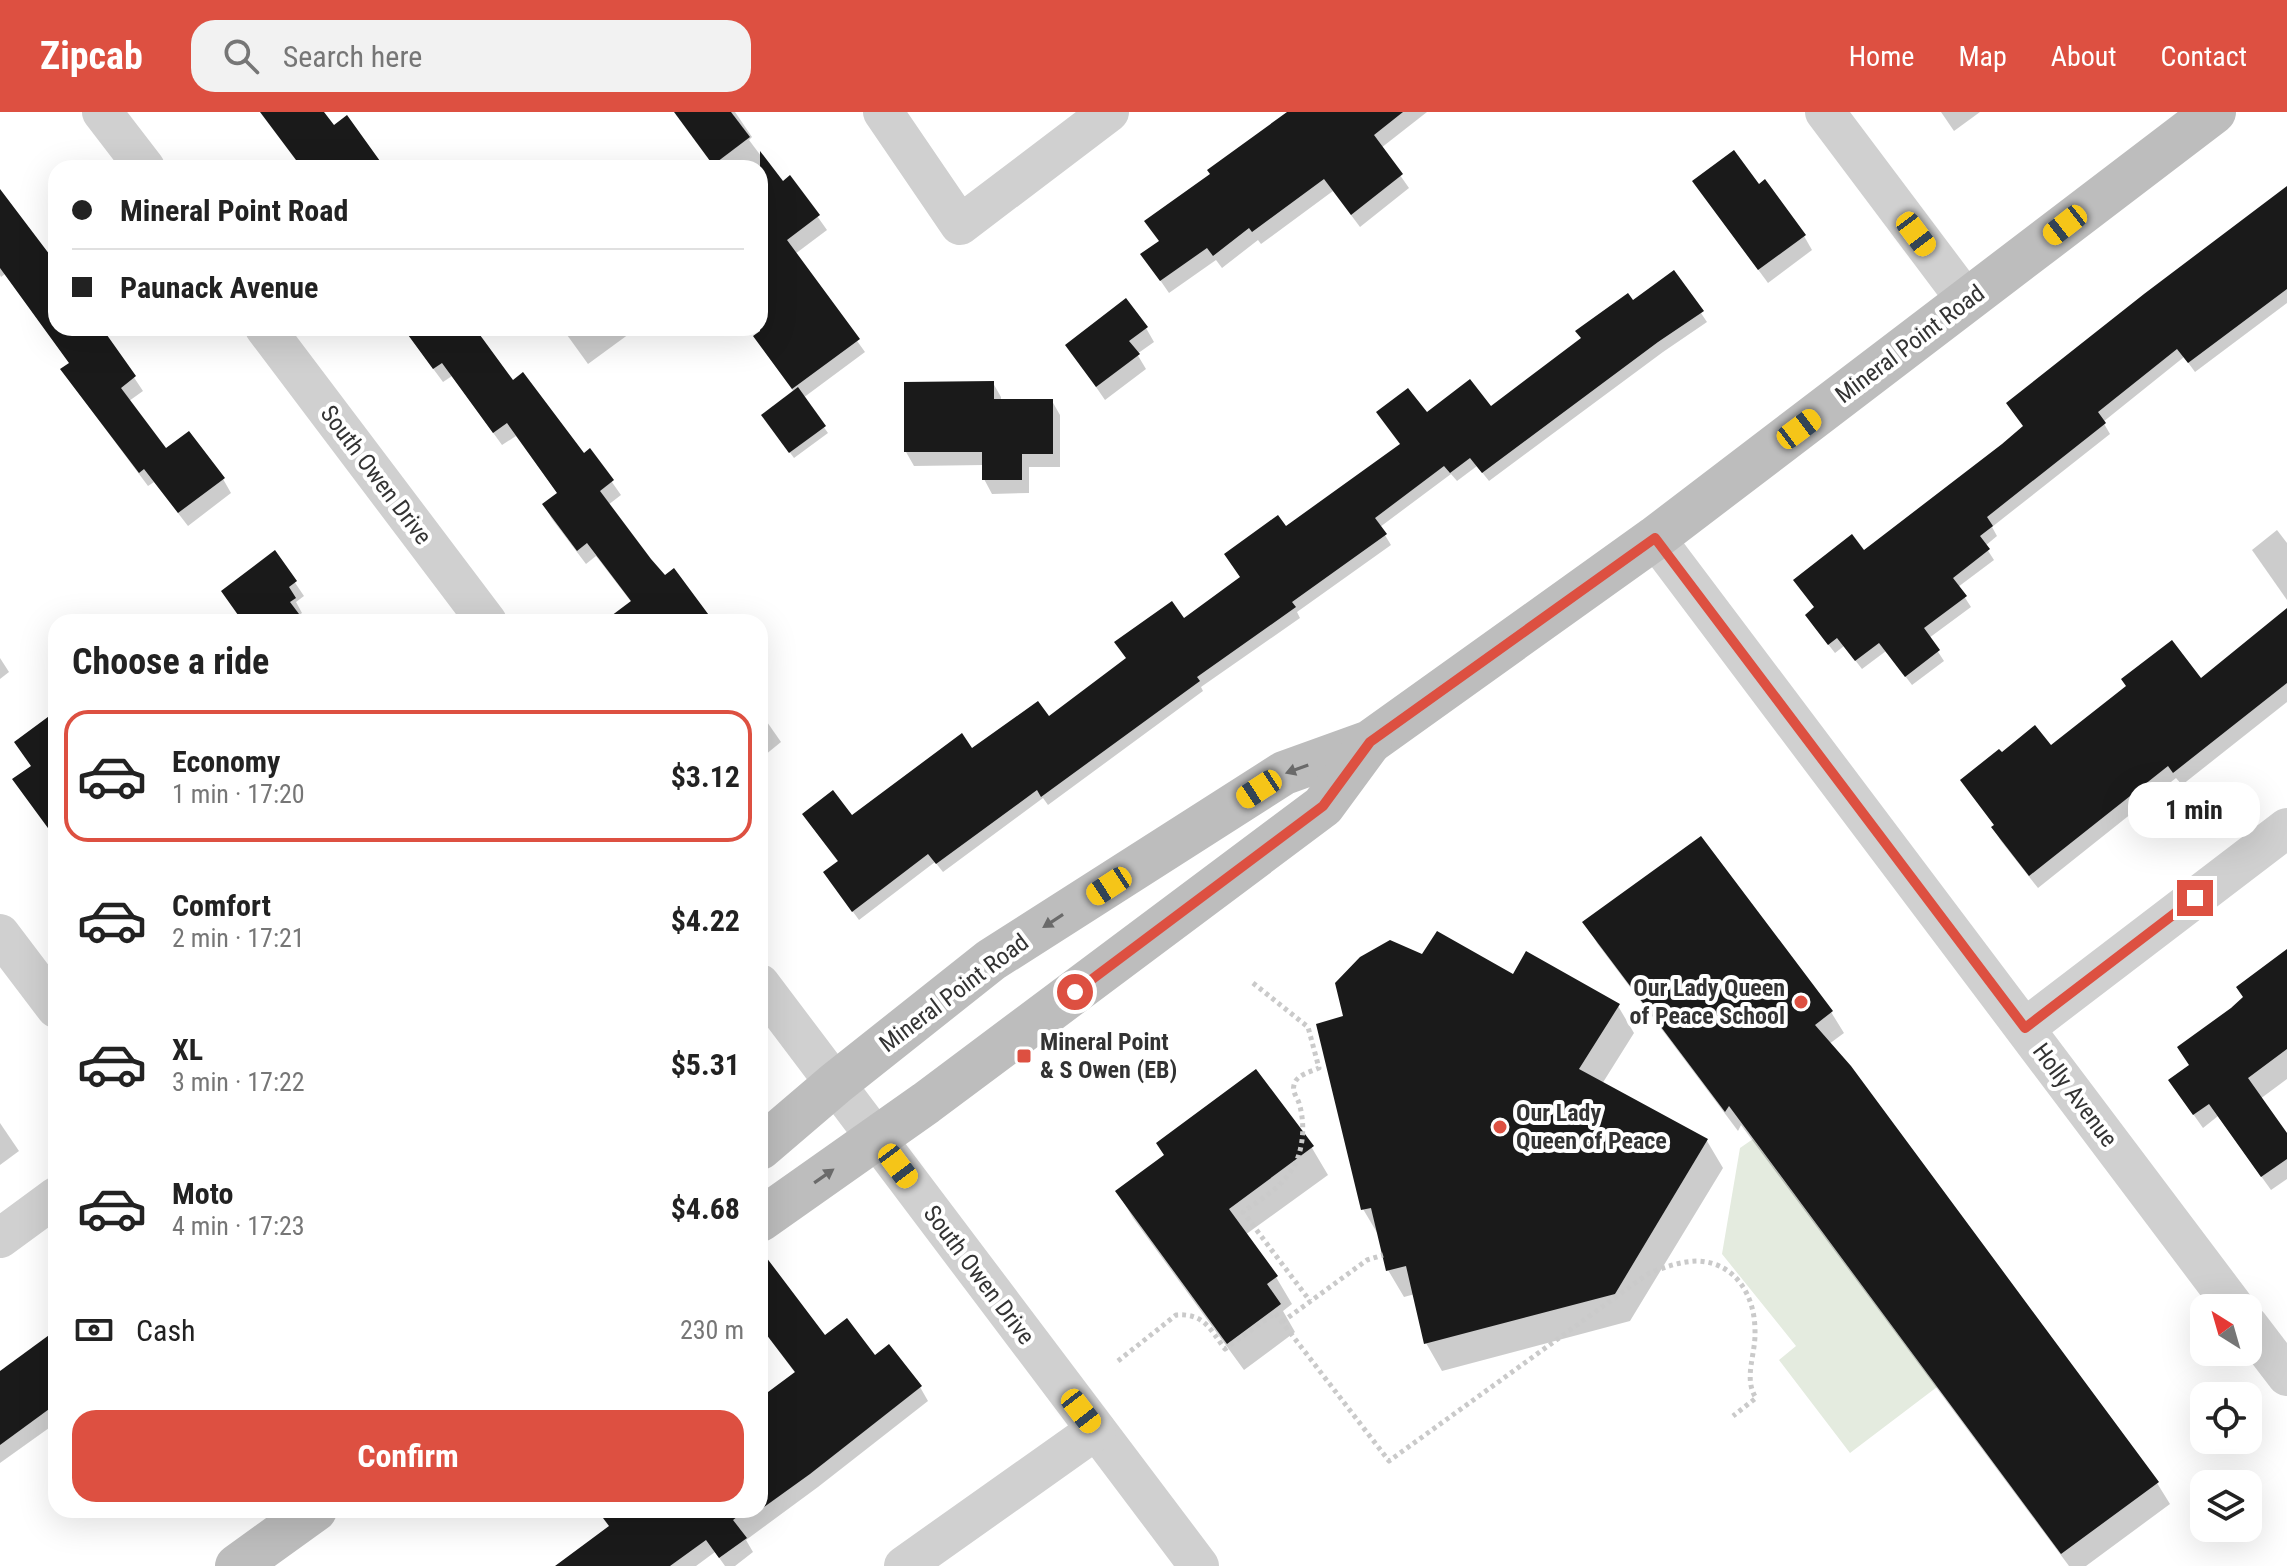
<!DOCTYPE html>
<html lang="en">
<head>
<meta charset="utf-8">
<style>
  :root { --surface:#fff; --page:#f2f2f2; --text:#222; --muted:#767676; --line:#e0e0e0; --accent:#dd5041 }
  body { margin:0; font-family:"Roboto Condensed",sans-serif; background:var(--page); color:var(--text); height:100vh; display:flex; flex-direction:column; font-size:30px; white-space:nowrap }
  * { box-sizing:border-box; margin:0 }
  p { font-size:26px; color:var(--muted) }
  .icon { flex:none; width:44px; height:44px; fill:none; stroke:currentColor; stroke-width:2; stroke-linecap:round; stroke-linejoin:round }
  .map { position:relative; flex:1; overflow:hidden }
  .side { position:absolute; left:48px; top:502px; width:720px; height:904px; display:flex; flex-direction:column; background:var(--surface); border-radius:24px; box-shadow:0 8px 32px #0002 }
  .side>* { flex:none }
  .banner { position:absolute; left:48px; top:48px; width:720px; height:176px; border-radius:24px; box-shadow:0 8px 32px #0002; display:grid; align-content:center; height:176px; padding:0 24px; background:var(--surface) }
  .needle { width:52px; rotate:323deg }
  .tools { position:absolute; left:2190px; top:1182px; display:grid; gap:16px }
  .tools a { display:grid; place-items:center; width:72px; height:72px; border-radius:16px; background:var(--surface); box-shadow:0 8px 32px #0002; font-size:40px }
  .end { position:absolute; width:36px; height:36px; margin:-18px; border:10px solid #dd5041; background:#fff; box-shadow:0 0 0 4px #fff }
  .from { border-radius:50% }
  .bubble { position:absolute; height:56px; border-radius:24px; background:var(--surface); box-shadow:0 8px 32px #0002; font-size:26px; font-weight:700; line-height:56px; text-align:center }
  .car { position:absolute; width:24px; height:48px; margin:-24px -12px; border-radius:10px; box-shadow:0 0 6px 2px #0007; background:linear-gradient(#f5c518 24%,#345 0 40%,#f5c518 0 76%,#345 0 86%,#f5c518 0) }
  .banner b { display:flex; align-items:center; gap:28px; height:76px; font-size:30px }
  .banner b+b { border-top:2px solid var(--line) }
  .banner i { width:20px; height:20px; background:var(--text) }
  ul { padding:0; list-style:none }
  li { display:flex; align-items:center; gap:24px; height:132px; margin:0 16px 12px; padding:0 8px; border:4px solid transparent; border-radius:24px }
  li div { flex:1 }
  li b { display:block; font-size:30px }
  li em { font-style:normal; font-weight:700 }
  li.active { border-color:var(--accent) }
  li>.icon { width:72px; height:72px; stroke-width:1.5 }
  h2 { padding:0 24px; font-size:36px; line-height:96px }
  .pay { display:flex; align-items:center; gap:20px; height:88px; padding:0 24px; font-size:30px }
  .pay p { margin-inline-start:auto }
  .primary-button { display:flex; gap:16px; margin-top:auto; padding:16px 24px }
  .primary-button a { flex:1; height:92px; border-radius:24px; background:var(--accent); color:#fff; font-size:32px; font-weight:700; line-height:92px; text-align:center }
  header { display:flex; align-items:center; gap:48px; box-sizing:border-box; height:112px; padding:0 40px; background:var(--accent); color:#fff }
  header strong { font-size:38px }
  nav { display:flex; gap:44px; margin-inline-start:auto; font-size:28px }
  .search { width:560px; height:72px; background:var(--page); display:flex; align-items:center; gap:20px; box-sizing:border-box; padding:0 28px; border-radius:24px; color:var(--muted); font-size:30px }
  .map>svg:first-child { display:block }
  .green { fill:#e4ebdf }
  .shadow { fill:#0003 }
  .building { fill:#1a1a1a }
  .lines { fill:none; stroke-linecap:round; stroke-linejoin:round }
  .path { stroke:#cacaca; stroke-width:5; stroke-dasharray:4 4; stroke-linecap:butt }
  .street { stroke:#d0d0d0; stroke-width:40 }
  .secondary { stroke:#bdbdbd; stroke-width:44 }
  .oneway { fill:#6a6a6a }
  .route { stroke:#dd5041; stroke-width:10 }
  .poi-dot { fill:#dd5041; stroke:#fff; stroke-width:3 }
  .labels { text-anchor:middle; stroke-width:8; stroke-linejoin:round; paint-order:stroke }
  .street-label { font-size:24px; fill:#333; stroke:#fff }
  .poi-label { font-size:24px; font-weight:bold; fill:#333; stroke:#fff; text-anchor:start }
</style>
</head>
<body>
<header>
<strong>Zipcab</strong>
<div class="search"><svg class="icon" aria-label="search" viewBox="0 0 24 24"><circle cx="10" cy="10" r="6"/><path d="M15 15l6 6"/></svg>Search here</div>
<nav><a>Home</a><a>Map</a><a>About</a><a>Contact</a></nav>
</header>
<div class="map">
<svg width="2287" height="1454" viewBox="0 0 2287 1454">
  <rect width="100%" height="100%" fill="#fff"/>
  <polygon class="green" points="1753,1027 1937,1275 1850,1341 1779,1248 1796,1234 1722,1142 1740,1036"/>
  <g class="shadow">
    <polygon points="675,0 735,0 752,25 749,28 782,72 790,66 827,118 795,142 865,240 803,286 828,321 794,346 767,310 794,280 763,237 766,218 760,210 760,56 716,56"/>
    <polygon points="1302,0 1427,0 1381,36 1409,76 1360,115 1333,79 1261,132 1258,128 1222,156 1216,148 1169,181 1151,155 1160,130"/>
    <polygon points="1941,0 1980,0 1954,19"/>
    <polygon points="1695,69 1804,124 1812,138 1768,171 1703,83"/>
    <polygon points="2287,77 2287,191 2195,260 2184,245 2103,310 2110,322 1992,415 1997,424 1985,434 1994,448 1958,475 1971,495 1929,526 1944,549 1912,573 1886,539 1862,557 1844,534 1835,541 1813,513 1864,441 2025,316"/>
    <polygon points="0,80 56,155 56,216 101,216 143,279 129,289 166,339 223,367 231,381 188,414 154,370 148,374 71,271 70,252 5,162 1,165 0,163"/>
    <polygon points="1674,161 1707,210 1663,240 1489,369 1477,354 1457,369 1451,362 1380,415 1391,433 1297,500 1300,506 1201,575 1203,579 1048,693 1043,686 943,760 935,750 859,808 831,770 839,751 810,712 852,706 972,638 1049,607 1242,466 1285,417 1402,333 1426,303 1490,297"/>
    <polygon points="403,216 472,216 513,270 583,344 590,339 621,383 608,393 665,466 712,510 633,510 632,491 596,444 586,452 552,407 544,393 558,382 516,324 502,333 452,264 443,270"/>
    <polygon points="562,216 626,216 629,222 588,252"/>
    <polygon points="1146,216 1154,230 1137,242 1146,257 1105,288 1067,233"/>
    <polygon points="993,271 1001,285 1001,289 1052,289 1060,303 1060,355 1029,355 1029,381 992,382 984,367 984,353 914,354 906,340"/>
    <polygon points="2277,418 2287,431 2287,488 2252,438"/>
    <polygon points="275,441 304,484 296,490 302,501 298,504 302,510 243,510 223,480"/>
    <polygon points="2287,499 2287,590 2182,673 2176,666 2038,776 2001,729 1993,716 1995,714 1962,668 2001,643 2051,636 2200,569"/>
    <polygon points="0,546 9,560 0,567"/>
    <polygon points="760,600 781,630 760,647"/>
    <polygon points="1701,726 1831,900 1844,921 1829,932 2157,1371 2170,1392 2086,1454 2069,1454 1741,1013 1738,1019 1597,831 1585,810"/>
    <polygon points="2287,839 2287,967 2260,987 2287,1024 2287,1067 2271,1078 2218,1004 2203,1016 2179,982 2191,954 2233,898"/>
    <polygon points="1423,845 1514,865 1618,894 1634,921 1602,972 1707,1029 1723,1056 1630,1209 1442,1259 1426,1231 1415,1182 1404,1185 1388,1158 1379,1124 1363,1097 1345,905"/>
    <polygon points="1256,960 1312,1036 1328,1063 1245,1123 1276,1165 1292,1192 1283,1199 1295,1220 1244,1258 1133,1106 1117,1079 1166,1045"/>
    <polygon points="0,1011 19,1039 0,1053"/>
    <polygon points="760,1179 824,1226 875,1245 889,1235 920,1275 928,1289 818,1375 746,1428 753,1440 735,1454 725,1454 715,1440 696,1454 559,1454 611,1416 610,1398 760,1398 760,1289 796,1262 760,1214"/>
    <polygon points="56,1221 56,1311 0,1351 0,1262"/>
  </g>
  <g class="building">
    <polygon points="260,0 324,0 334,13 347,3 385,56 302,56"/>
    <polygon points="674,0 731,0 750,25 713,53"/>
    <polygon points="1287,0 1403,0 1374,23 1403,62 1351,103 1324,67 1252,120 1249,116 1213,144 1207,136 1160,169 1140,142 1159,129 1144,109 1210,62 1207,58"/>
    <polygon points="1734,38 1759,72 1765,67 1806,123 1758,158 1692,69"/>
    <polygon points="760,39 783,69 790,63 820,103 787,128 860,227 792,277 753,224 760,219"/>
    <polygon points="2287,74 2287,177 2188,251 2177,237 2098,300 2106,311 1987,405 1993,414 1980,424 1990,437 1953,466 1967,484 1924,516 1940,538 1905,565 1879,531 1855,549 1837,526 1828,533 1805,503 1814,495 1793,468 1852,422 1864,438 2002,332 2023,314 2006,291 2144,182"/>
    <polygon points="0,77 56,151 56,216 102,216 136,264 121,276 166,336 189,319 225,366 178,401 144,357 139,361 60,257 69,251 0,156"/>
    <polygon points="1674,158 1704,199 1658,230 1482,361 1470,346 1450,361 1444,354 1375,406 1387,422 1292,490 1296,495 1197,565 1200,569 1041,685 1037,678 936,752 928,742 852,800 823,760 838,749 802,702 833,678 852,703 962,621 972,636 1038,589 1049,604 1126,546 1114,530 1172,489 1184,506 1240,465 1224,442 1278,403 1286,414 1400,332 1376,300 1408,276 1427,300 1470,267 1491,294 1581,226 1575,219 1628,181 1633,188"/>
    <polygon points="1126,186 1148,215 1129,229 1140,242 1096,275 1065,233"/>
    <polygon points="403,216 490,216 480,223 513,268 523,260 584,341 590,336 614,368 600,379 651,447 665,463 674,456 714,510 603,510 631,489 587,431 577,439 542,392 557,381 507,311 493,321 442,251 433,257"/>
    <polygon points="994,269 994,287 1053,287 1053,342 1022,342 1022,368 982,368 982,340 904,340 904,270"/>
    <polygon points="798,275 826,314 789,341 761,303"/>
    <polygon points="275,438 297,469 289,475 296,486 290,490 305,510 243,510 221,479"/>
    <polygon points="2287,496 2287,571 2173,661 2168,654 2029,764 1991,715 1994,713 1960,668 1999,637 2002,640 2035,613 2051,633 2126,574 2121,567 2172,528 2201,566"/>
    <polygon points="56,599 56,727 12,667 31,654 14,630"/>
    <polygon points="1701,724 1833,899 1815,913 1851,954 2159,1370 2061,1442 1729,994 1725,1000 1582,810"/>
    <polygon points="1437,819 1513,862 1526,839 1620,892 1579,957 1708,1027 1615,1182 1424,1232 1406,1154 1386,1159 1371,1096 1361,1098 1316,912 1343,904 1335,871 1360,845 1390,828 1422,842"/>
    <polygon points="2287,837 2287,937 2248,966 2287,1021 2287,1047 2261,1065 2209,992 2193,1003 2168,968 2189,953 2177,935 2231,896 2243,885 2236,875"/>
    <polygon points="1256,957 1314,1034 1229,1097 1278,1164 1267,1172 1281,1192 1227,1232 1115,1079 1164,1043 1156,1031"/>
    <polygon points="760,1137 825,1223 847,1206 875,1243 889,1232 922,1274 810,1362 760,1398 760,1286 795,1260 760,1214"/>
    <polygon points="56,1218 56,1292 0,1333 0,1259"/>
    <polygon points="597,1398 746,1398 733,1408 747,1426 719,1446 706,1428 670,1454 555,1454 609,1414"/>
  </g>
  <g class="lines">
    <g class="path">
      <path d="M1253,871L1308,915L1319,956C1310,960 1296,963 1294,973C1292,980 1297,985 1299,991C1304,1007 1304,1026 1299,1042C1291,1070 1265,1084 1243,1100L1310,1189"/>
      <polyline points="1282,1210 1367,1148 1383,1143"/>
      <path d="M1118,1249L1176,1203C1204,1201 1210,1217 1225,1237L1275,1201L1389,1349L1649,1161C1665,1155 1682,1149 1698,1149C1736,1151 1755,1184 1755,1219C1756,1242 1743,1266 1756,1286L1733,1304"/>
    </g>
    <g class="street">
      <polyline points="102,0 145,56"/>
      <polyline points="883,0 960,113 1109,0"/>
      <polyline points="1825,0 1967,189"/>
      <polyline points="265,216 487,510"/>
      <polyline points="1655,426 2235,1196"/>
      <polyline points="0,822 56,896"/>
      <polyline points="760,872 1199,1454"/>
      <polyline points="2025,916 2287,716"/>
      <polyline points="0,1126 56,1085"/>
      <polyline points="2248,1213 2287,1264"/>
      <polyline points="904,1454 1096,1318"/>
    </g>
    <g class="secondary">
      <polyline points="760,1036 836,971 991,848 1284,661 1370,630 1655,426 2214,0"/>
      <polyline points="760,1108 926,991 1323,694 1370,630"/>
      <polyline points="237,1454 315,1398"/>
    </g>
  </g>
  <defs><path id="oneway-solid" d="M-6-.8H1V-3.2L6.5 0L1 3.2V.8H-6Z" transform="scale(2)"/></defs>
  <g class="oneway">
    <use href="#oneway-solid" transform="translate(1297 657) rotate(160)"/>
    <use href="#oneway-solid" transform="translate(1053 809) rotate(147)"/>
    <use href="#oneway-solid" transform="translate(824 1064) rotate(-35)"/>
  </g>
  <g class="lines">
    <polyline class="route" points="1075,880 1323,694 1370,630 1655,426 2025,916 2195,786"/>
  </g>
  <g class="poi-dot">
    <circle cx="1801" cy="890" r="8"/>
    <rect x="1016" y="936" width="16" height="16" rx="4"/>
    <circle cx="1500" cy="1015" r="8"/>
  </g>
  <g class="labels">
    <g class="street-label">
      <text transform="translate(1910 232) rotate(-37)" y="8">Mineral Point Road</text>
      <text transform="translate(376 363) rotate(53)" y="8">South Owen Drive</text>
      <text transform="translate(954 881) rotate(-37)" y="8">Mineral Point Road</text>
      <text transform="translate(2075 983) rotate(53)" y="8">Holly Avenue</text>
      <text transform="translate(979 1163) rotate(53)" y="8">South Owen Drive</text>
    </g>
    <g class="poi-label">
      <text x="1785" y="884" text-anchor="end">Our Lady Queen<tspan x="1785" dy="28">of Peace School</tspan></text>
      <text x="1040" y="938">Mineral Point<tspan x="1040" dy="28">&amp; S Owen (EB)</tspan></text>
      <text x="1516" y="1009">Our Lady<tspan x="1516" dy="28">Queen of Peace</tspan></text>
    </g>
  </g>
</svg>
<div class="tools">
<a><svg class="needle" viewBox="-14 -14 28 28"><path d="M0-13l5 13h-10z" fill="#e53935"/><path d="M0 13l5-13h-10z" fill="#767676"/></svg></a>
<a><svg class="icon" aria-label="locate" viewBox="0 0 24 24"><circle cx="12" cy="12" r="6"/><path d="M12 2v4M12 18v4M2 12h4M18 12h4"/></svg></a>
<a><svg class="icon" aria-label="layers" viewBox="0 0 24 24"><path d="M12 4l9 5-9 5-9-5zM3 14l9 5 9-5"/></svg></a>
</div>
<i class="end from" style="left:1075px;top:880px"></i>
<i class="end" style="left:2195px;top:786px"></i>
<div class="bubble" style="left:2128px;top:670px;width:132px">1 min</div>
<i class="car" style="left:2065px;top:113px;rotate:232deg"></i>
<i class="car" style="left:1916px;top:122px;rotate:143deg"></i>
<i class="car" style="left:1799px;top:317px;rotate:53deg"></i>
<i class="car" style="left:1259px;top:677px;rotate:237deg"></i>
<i class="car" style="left:1109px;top:774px;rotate:237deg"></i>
<i class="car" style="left:898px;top:1054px;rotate:143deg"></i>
<i class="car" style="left:1081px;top:1299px;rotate:142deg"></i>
<div class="banner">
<b><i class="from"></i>Mineral Point Road</b>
<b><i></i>Paunack Avenue</b>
</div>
<section class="side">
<h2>Choose a ride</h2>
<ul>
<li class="active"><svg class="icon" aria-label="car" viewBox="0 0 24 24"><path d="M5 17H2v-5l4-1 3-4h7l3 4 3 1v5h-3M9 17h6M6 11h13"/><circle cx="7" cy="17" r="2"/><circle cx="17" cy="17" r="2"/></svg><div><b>Economy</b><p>1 min · 17:20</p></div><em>$3.12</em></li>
<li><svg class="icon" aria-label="car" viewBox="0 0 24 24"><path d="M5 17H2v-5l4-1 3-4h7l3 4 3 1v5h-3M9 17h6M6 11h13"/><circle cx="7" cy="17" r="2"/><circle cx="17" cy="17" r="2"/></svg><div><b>Comfort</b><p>2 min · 17:21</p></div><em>$4.22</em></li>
<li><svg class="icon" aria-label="car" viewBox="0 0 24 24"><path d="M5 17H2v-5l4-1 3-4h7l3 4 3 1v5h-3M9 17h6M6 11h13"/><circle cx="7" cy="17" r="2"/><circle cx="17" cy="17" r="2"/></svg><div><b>XL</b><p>3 min · 17:22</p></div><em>$5.31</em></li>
<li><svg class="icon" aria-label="car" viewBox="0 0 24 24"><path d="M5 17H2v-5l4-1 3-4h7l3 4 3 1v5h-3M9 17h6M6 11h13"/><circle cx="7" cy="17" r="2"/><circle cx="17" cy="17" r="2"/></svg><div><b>Moto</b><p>4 min · 17:23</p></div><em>$4.68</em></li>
</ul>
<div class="pay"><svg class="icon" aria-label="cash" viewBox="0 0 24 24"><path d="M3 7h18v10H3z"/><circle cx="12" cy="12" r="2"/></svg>Cash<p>230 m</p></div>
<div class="primary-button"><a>Confirm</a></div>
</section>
</div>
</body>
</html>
